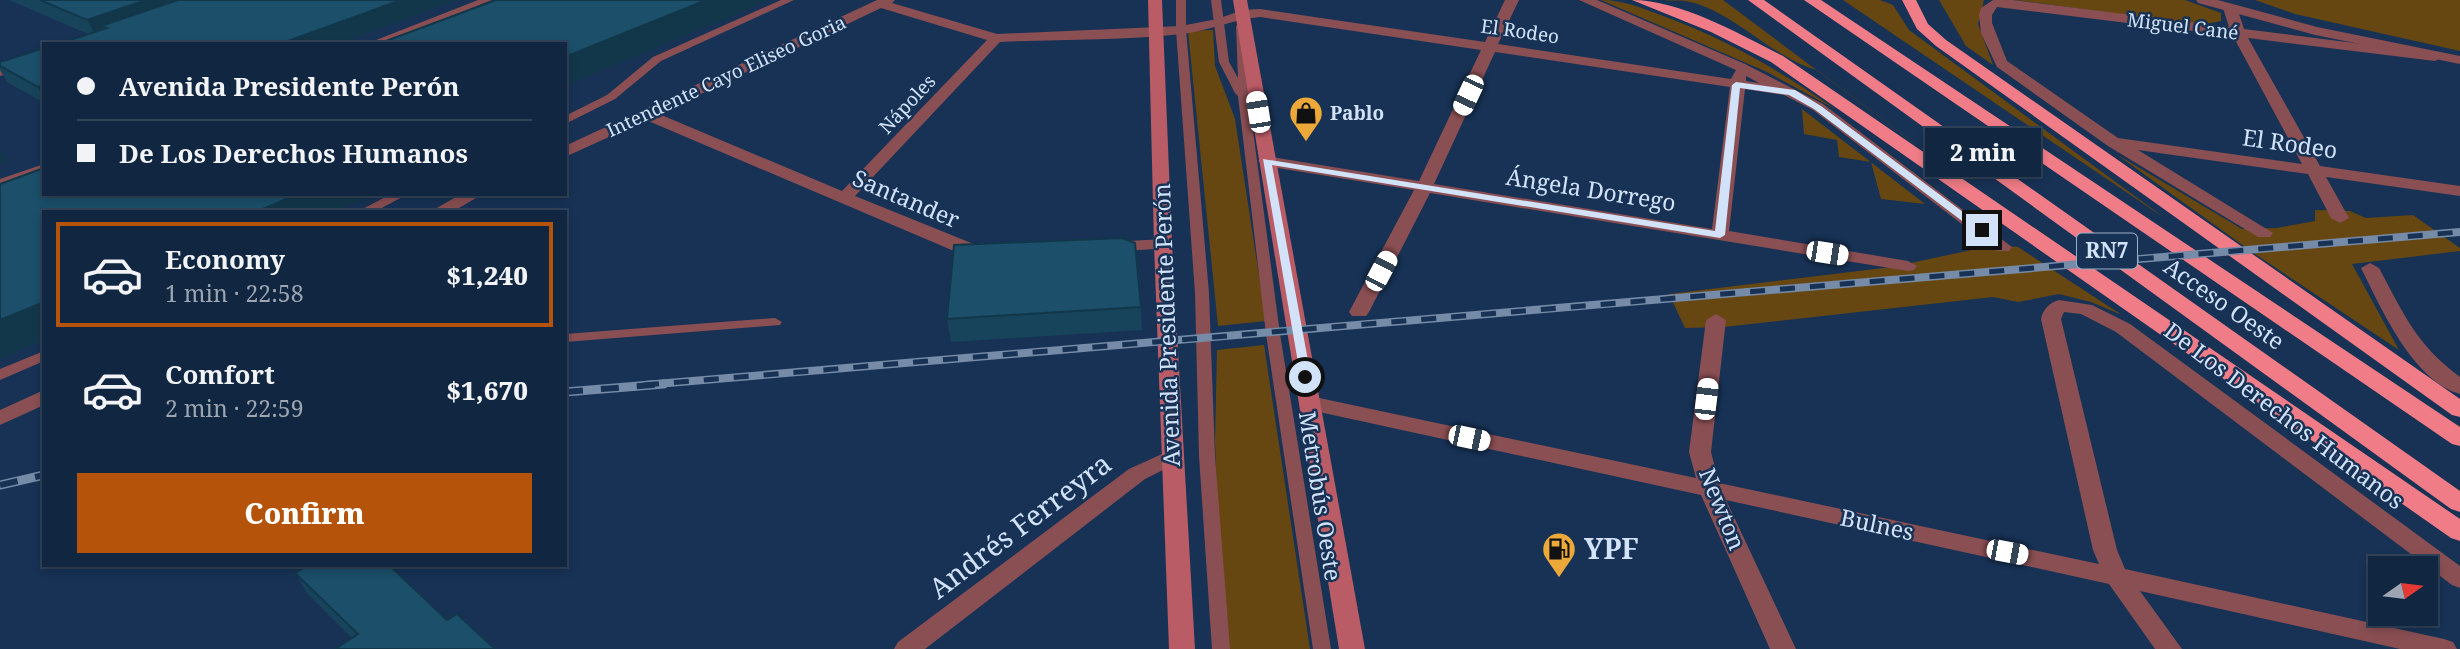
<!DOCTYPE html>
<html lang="en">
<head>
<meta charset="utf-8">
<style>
  :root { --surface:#112640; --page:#1a2e47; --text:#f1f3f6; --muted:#9ca5b1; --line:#304359; --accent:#b45309 }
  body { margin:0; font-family:"Noto Serif",serif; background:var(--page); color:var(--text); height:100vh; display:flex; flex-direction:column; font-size:26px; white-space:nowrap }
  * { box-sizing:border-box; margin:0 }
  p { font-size:23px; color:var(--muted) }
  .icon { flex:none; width:38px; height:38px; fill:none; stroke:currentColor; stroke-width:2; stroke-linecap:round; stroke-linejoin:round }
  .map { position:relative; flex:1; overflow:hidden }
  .details { position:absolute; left:42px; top:210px; width:525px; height:357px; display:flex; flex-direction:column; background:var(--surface); border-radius:0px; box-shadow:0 4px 10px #0003,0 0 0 2px var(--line) }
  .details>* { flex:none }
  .hud { position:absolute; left:42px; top:42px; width:525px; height:154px; border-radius:0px; box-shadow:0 4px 10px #0003,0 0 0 2px var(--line); display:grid; align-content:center; height:154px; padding:0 35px; background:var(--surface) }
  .needle { width:46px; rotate:76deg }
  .controls { position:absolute; left:2368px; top:556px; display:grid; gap:14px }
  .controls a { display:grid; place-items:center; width:70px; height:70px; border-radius:0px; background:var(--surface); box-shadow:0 4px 10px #0003,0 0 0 2px var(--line); font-size:35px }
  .end { position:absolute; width:32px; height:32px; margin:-16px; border:9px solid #d2e3f9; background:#111; box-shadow:0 0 0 4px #111 }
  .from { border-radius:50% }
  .bubble { position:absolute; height:49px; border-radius:0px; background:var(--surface); box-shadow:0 4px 10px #0003,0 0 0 2px var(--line); font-size:23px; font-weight:800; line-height:49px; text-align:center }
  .car { position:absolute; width:21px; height:42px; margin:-21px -10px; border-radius:9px; box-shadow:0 0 5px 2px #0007; background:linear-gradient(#fff 24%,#345 0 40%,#fff 0 76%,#345 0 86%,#fff 0) }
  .hud b { display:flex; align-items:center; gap:24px; height:66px; font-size:26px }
  .hud b+b { border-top:2px solid var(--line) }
  .hud i { width:18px; height:18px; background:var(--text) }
  ul { padding:12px 0 0; list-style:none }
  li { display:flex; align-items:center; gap:21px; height:105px; margin:0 14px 10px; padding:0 21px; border:4px solid transparent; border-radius:0px }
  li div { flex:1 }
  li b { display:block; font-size:26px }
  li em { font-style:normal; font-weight:800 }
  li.on { border-color:var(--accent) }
  li>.icon { width:63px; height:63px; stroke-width:1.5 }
  .cta { display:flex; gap:14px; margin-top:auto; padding:14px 35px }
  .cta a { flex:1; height:80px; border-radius:0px; background:var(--accent); color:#fff; font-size:28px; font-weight:800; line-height:80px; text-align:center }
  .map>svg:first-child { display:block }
  .green { fill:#674711 }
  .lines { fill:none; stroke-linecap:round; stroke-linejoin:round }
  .service { fill:#8a4f53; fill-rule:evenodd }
  .minor { fill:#8a4f53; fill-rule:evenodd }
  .tertiary { fill:#8a4f53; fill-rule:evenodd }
  .secondary { fill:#ba5c65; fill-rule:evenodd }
  .motorway { fill:#f07c87; fill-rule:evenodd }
  .rail-far1-casing { stroke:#758ba7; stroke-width:8 }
  .rail-casing { stroke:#758ba7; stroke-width:9 }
  .rail-far1 { stroke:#173255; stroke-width:5; stroke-dasharray:15; stroke-linecap:butt }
  .rail { stroke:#173255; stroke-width:6; stroke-dasharray:18; stroke-linecap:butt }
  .wall { fill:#17445b }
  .shaded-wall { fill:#13374a }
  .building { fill:#1b4f6a; stroke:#13374a; stroke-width:2 }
  .route { fill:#d2e3f9 }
  .labels { text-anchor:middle; stroke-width:5; stroke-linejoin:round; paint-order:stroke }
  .far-street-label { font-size:19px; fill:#d2e3f9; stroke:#173255 }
  .far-poi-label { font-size:19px; font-weight:bold; fill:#d2e3f9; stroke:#173255; text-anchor:start }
  .shield { fill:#173255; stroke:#9aaec8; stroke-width:2 }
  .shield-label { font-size:21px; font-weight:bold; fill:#d2e3f9 }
  .street-label { font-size:23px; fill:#d2e3f9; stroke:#173255 }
  .near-street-label { font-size:28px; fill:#d2e3f9; stroke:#173255 }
  .near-poi-label { font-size:28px; font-weight:bold; fill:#d2e3f9; stroke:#173255; text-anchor:start }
</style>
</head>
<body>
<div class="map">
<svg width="2460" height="649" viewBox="0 0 2460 649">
  <rect width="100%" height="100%" fill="#173255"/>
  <g class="green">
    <path d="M1601,0C1623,0 1642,8 1663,16C1729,40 1778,70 1835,109L1767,72Z"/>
    <path d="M1663,0H1723L2056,249L1817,70C1770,57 1732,9 1685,1C1678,0 1670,1 1663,0Z"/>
    <polygon points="1843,0 1880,0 1893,5 1909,30 2166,219"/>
    <polygon points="1939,0 1984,0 1978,24 1993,65 1966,46"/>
    <polygon points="2015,0 2185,0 2221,13 2221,21 2201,25"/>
    <polygon points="2255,0 2460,0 2460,51 2295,14"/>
    <polygon points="1213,30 1215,66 1235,119 1266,321 1218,326 1188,31"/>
    <polygon points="1802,109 1925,204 1881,199 1871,162 1839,157 1837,140 1804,134"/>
    <polygon points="2116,154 2242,229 2277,228 2315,221 2315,210 2350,211 2366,218 2413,215 2460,248 2460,251 2352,264 2399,350 2255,254"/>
    <polygon points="1995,245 2018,247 2122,315 2091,302 2059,294 2018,302 1993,297 1724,327 1685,328 1669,294 1892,267"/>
    <polygon points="1264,345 1310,649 1222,649 1215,441 1217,350"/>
  </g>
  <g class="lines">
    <g class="service">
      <polygon points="478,0 492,0 381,44 366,44"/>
      <polygon points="781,0 794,0 661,61 615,99 565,124 565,116 607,95 653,57"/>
      <polygon points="1176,0 1186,0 1186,30 1209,293 1215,456 1230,649 1212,649 1199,456 1195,293 1176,30"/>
      <polygon points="1211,0 1221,0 1229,62 1238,78 1236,26 1241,23 1246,26 1249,100 1280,334 1331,649 1313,649 1266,334 1238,96 1235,93 1219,62"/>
      <polygon points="44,56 44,62 0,76 0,70"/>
      <polygon points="44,164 44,171 0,187 0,179"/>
      <polygon points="391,194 408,194 374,212 357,212"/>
      <polygon points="775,318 782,322 780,325 565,342 565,334"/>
      <polygon points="44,351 44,361 0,380 0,369"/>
    </g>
    <g class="minor">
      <path d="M877,0H895L892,3L997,34L1181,26L1217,19L1243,10L1260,9L1485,42L1505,0H1519L1498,44L1731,79L1736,70L1579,0H1597L1745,64L1823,104L2012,247L2009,251H1997L1813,110L1784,95L1745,89L1729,231L1908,261L1917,266L1914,270L1908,271L1430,193L1369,312L1366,316H1352L1349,312L1414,190L1266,166L1258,161L1266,156L1419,181L1481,50L1260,17C1234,19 1209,31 1182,34C1122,41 1060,39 1000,42L855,196L986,249L989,253L986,257L980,258L961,254L646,120L565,157V146ZM881,8L987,40L842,191L659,114ZM1495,52L1730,87L1712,229L1434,184ZM1746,76L1759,83L1746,81Z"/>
      <path d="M1993,0H2013L2229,27L2223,8L2230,4L2237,8L2244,29L2440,54L2442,57L2435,61L2248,38L2320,166L2460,186V196L2326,177L2349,218L2340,223L2331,218L2308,174L2138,150L2273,233L2270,237H2258L2108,146L1997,67L1981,33L1979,15L1981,8ZM1997,7L2233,36L2302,164L2118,138L2007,61L1992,23V15Z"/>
      <polygon points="461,194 483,194 452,212 430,212"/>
      <polygon points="1163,239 1169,240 1172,244 1169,248 1111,252 1102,247 1111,242"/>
      <path d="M2370,263L2379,268C2405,316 2415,343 2460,377V394C2413,381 2381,308 2361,268Z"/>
      <path d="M2059,300L2092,305L2130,324L2460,566V588L2452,585L2116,332L2081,314L2064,312L2061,319L2117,550L2125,569L2444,639L2453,642L2457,649H2400L2140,591L2182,649H2155L2109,584L1726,500L1796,649H1770L1701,495L1310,410L1303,408L1300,403L1303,398L1310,396L1696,478L1689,452L1706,320L1716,314L1726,320L1711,452L1719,483L2099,564L2093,550L2041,319C2043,309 2049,303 2059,300Z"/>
      <polygon points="44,390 44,405 0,425 0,410"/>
      <polygon points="1173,449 1181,451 1184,456 1181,461 1145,479 925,649 894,649 898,642 1129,469"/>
    </g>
    <polygon class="tertiary" points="2196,0 2218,0 2317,27 2460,56 2460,64 2315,35 2198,3"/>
    <g class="secondary">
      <polygon points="1148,0 1162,0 1172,244 1195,649 1169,649 1154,244"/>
      <polygon points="1233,0 1247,0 1365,649 1339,649"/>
    </g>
    <g class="motorway">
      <path d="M1632,0C1681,0 1739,34 1783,56L2460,519V541L2451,538L1771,62L1711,32Z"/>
      <polygon points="1748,0 1764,0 2460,491 2460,512 2451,509"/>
      <polygon points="1804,0 1821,0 2460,427 2460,446 2452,444"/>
      <polygon points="1902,0 1916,0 1928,24 1946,40 2460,399 2460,417 2452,415 1936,46 1917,29"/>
    </g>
    <g class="rail-far1-casing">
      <polyline id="rail-far1" points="644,385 2460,232"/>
    </g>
    <g class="rail-casing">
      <g id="rail">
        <polyline points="565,392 664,384"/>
        <polyline points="0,485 44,475"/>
      </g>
    </g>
    <use href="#rail-far1" class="rail-far1"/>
    <use href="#rail" class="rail"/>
  </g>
  <g class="wall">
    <polygon points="9,0 456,0 338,44 58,44 88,34"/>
    <polygon points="44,48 44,103 7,82 0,70 0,62"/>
    <polygon points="1141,307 1142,330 951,342 947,319"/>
    <polygon points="295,573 447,620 352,638 307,593"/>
  </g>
  <g class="shaded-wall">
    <polygon points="146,0 207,0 107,28 101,26 106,34 97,38 87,20"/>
    <polygon points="401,0 456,0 338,44 280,44"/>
    <polygon points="706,0 770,0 565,86 565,57"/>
    <polygon points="44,85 44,97 38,87"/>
    <polygon points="565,95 570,108 565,110"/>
    <polygon points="0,147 8,160 0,164"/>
    <polygon points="298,194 375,194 335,212 256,212"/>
    <polygon points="44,302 44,340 0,359 0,320"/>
  </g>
  <g class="building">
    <polygon points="40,0 146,0 87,20"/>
    <polygon points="178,0 401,0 280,44 58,44 107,28 101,26"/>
    <polygon points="496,0 706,0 565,57 565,44 378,44"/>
    <polygon points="44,48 44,85 38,87 0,66 0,62"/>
    <polygon points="44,168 44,194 298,194 256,212 44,212 44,302 0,320 0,184"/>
    <polygon points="1122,238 1135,243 1141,307 947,319 954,245"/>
    <polygon points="309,565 389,565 447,620 457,614 495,649 335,649 358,634 295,573"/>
  </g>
  <polygon class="route" points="1736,82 1795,90 1821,106 1987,230 1978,233 1814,109 1789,95 1740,88 1725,235 1720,238 1272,165 1311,377 1310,380 1301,380 1263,159 1715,231 1732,85"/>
  <defs>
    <g id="shop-pin" transform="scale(1.75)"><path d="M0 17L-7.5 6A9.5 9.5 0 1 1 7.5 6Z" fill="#eca93a" stroke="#173255"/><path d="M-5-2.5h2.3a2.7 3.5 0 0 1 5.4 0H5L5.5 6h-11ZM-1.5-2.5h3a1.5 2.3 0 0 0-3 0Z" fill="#111"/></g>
    <g id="fuel-pin" transform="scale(1.75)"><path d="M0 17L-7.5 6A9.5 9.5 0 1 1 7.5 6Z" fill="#eca93a" stroke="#173255"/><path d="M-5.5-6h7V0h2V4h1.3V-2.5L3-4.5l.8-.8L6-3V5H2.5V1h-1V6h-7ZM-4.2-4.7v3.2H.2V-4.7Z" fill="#111"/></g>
  </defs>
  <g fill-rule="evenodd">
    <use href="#shop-pin" x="1306" y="113"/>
    <use href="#fuel-pin" x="1559" y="549"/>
  </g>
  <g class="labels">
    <g class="far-street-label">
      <text transform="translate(2183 26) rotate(7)" y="7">Miguel Cané</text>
      <text transform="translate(1520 31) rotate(8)" y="7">El Rodeo</text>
      <text transform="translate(726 76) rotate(-25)" y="7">Intendente Cayo Eliseo Goria</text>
      <text transform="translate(907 104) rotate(-47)" y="7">Nápoles</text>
    </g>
    <g class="far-poi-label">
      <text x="1330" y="120">Pablo</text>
    </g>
    <rect class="shield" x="2077" y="233.5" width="60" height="35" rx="5"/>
    <g class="shield-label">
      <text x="2107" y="258">RN7</text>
    </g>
    <g class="street-label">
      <text transform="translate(2290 144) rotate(8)" y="8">El Rodeo</text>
      <text transform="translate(1591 190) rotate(9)" y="8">Ángela Dorrego</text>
      <text transform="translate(906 199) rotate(23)" y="8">Santander</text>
      <text transform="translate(2224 304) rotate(35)" y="8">Acceso Oeste</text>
      <text transform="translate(1167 325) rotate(-92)" y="8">Avenida Presidente Perón</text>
      <text transform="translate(2284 416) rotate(37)" y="8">De Los Derechos Humanos</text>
      <text transform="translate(1320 496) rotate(81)" y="8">Metrobús Oeste</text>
      <text transform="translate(1722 509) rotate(68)" y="8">Newton</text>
      <text transform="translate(1877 525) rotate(12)" y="8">Bulnes</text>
    </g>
    <g class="near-street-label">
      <text transform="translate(1020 526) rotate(-37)" y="10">Andrés Ferreyra</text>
    </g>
    <g class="near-poi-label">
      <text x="1584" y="559">YPF</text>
    </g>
  </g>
</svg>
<div class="controls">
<a><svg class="needle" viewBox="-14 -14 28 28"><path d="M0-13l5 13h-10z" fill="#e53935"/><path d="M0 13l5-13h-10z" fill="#9ca5b1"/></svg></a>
</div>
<i class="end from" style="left:1305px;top:377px"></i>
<i class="end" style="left:1982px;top:230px"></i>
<div class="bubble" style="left:1925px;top:128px;width:116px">2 min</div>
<i class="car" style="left:1468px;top:95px;rotate:205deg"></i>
<i class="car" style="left:1258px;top:112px;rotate:351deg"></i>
<i class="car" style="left:1827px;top:253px;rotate:99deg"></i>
<i class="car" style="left:1381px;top:271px;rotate:28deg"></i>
<i class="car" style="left:1706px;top:399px;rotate:7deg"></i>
<i class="car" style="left:1469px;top:438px;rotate:102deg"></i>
<i class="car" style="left:2007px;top:552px;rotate:101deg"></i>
<div class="hud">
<b><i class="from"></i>Avenida Presidente Perón</b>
<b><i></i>De Los Derechos Humanos</b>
</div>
<section class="details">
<ul>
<li class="on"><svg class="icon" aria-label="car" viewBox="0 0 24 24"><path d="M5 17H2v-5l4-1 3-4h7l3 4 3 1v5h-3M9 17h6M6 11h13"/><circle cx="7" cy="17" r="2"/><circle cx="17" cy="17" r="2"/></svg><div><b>Economy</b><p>1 min · 22:58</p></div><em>$1,240</em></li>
<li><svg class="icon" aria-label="car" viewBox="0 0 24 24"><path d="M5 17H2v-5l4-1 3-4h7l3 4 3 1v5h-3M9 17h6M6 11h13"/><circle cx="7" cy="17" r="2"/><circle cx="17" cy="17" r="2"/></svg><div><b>Comfort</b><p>2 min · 22:59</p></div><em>$1,670</em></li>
</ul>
<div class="cta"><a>Confirm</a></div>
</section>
</div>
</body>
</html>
